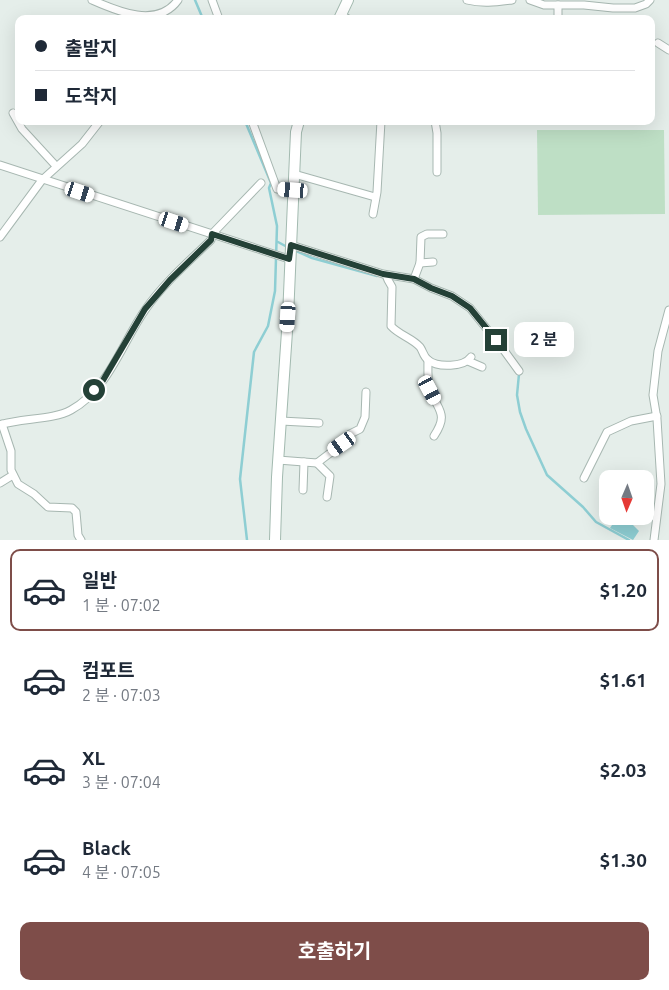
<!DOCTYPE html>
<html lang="ko">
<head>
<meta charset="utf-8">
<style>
  :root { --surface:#fff; --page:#f2f2f3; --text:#1f2937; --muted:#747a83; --line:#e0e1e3; --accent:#7e4d49 }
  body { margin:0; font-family:Ubuntu,"Noto Sans KR",sans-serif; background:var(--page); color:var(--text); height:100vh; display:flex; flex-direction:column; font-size:19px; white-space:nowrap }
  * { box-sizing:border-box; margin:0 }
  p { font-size:16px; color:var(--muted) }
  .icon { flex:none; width:28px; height:28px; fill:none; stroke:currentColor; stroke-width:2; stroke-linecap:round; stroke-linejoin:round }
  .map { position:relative; height:540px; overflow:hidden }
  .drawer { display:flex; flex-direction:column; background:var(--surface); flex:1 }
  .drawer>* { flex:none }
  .guide { position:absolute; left:15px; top:15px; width:640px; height:110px; border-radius:10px; box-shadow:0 5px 20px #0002; display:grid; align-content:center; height:110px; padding:0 20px; background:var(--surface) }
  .needle { width:32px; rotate:182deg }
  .tools { position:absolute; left:599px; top:470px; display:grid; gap:10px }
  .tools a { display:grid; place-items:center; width:55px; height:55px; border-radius:10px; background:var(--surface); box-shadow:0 5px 20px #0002; font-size:25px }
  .end { position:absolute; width:22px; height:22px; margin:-11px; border:6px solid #244137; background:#fff; box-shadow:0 0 0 2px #fff }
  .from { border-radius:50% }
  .bubble { position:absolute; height:35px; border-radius:10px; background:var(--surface); box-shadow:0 5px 20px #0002; font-size:16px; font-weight:700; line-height:35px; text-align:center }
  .car { position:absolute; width:15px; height:30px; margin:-15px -8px; border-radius:6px; box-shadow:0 0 4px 1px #0007; background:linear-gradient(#fff 24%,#345 0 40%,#fff 0 76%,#345 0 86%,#fff 0) }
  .guide b { display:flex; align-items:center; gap:18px; height:48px; font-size:19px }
  .guide b+b { border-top:1px solid var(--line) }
  .guide i { width:12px; height:12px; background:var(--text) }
  ul { padding:9px 0 0; list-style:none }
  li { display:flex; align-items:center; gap:15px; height:82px; margin:0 10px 8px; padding:0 10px; border:2px solid transparent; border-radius:10px }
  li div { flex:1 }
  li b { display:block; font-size:19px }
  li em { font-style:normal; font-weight:700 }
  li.on { border-color:var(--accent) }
  li>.icon { width:45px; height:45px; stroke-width:1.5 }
  .primary-button { display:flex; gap:10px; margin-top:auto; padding:10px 20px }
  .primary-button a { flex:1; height:58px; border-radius:10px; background:var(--accent); color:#fff; font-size:20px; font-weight:700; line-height:58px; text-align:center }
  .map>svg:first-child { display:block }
  .green { fill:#bedfc5 }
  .water { fill:#8eced3 }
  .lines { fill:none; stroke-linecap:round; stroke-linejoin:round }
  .stream { stroke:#8eced3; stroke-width:2.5 }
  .street-casing { stroke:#a7b7b1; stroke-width:9 }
  .secondary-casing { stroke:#a3bab0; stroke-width:12 }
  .street { stroke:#fff; stroke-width:7 }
  .secondary { stroke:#fff; stroke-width:10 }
  .route { stroke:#244137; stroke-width:6 }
</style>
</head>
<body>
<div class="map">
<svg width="669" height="540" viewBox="0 0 669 540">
  <rect width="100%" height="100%" fill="#e5eeea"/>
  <polygon class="green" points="537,130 664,130 665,214 538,215"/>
  <polygon class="water" points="618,516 624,516 639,531 633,540 610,528"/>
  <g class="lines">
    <g class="stream">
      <polyline points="195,0 203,19"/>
      <polyline points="245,121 271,183 269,188 277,226 275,291 268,326 254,352 240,479 247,540"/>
      <polyline points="278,242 289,248"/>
      <polyline points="294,250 312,258 377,276"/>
      <polyline points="519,374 517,395 520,412 526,429 547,475 583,507 596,522 629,540"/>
    </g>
    <g class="street-casing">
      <g id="street">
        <path d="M92,0C117,11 157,29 178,0"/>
        <polyline points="212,0 219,19"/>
        <path d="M467,0C483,4 496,2 512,0"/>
        <polyline points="530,0 544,5 584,5 613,8 635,8 646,4 650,0"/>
        <polyline points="341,15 348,19"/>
        <polyline points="558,19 558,5"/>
        <polyline points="658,43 669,50"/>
        <polyline points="13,113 22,129 56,166"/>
        <polyline points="252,121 277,189 293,190"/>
        <polyline points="435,121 437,133 437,172"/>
        <polyline points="0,165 289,259"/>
        <polyline points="294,174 375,197"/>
        <polyline points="373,214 377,192 381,121"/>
        <polyline points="0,237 42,180 82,144 100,121"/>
        <polyline points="291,245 383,274 414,279 431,288 452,296 470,308 503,349 519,371"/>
        <polyline points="420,263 433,262"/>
        <path d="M386,275L388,280L392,287L391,326C399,335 412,338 420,347C423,351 423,356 428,360C438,368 464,367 471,357"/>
        <polyline points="414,279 420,263 421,237 427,234 443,234"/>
        <path d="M428,360C428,369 427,379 430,388C436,410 450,412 434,436"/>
        <polyline points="468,361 482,367"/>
        <polyline points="281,421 319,423"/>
        <polyline points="2,424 11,451 11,470 18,484 34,494 48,507 72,508 76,512 78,535 81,540"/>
        <path d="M0,425C21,418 53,420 71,410C108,390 122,343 145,310C163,284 188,262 211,240L212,234L261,183"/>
        <polyline points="278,460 317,463 342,444 350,434 360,429 365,417 366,392"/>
        <polyline points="317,463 330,476 327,497"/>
        <polyline points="584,478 607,432 631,421 657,416"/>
        <polyline points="0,483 13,475"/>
        <polyline points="303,490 304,462"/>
        <polyline points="654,540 661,484 657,419 653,395 658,351 669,310"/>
      </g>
    </g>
    <g class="secondary-casing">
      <g id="secondary">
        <polyline points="339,19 348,0"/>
        <polyline points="275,540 277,477 288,317 296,132 299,121"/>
      </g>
    </g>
    <use href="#street" class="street"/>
    <use href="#secondary" class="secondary"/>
  </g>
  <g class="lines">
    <polyline class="route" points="94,390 102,382 145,309 170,280 211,240 212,234 289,259 291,245 383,274 414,279 431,288 452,296 470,308 496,340"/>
  </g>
</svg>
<div class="tools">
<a><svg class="needle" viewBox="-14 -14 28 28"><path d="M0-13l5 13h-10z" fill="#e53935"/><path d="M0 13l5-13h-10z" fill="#747a83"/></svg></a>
</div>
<i class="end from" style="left:94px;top:390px"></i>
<i class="end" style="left:496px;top:340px"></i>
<div class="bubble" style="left:514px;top:322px;width:60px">2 분</div>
<i class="car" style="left:293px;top:190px;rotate:274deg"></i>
<i class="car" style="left:80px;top:192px;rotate:108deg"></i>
<i class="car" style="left:174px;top:222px;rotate:108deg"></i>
<i class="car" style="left:288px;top:317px;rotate:184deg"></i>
<i class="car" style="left:430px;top:390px;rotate:152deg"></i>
<i class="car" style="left:342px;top:444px;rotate:235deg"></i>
<div class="guide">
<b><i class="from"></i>출발지</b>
<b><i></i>도착지</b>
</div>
</div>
<section class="drawer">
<ul>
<li class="on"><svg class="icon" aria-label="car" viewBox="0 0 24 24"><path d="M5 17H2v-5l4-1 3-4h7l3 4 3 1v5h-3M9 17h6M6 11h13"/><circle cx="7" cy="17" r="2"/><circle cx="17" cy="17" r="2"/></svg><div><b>일반</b><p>1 분 · 07:02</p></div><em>$1.20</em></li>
<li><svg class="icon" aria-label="car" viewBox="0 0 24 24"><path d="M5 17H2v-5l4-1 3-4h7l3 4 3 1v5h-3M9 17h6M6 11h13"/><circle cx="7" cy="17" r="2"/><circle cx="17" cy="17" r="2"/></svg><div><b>컴포트</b><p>2 분 · 07:03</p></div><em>$1.61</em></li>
<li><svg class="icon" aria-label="car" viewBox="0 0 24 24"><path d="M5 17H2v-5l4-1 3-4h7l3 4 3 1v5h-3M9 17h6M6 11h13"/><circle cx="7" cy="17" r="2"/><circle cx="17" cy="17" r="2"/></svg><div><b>XL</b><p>3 분 · 07:04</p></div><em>$2.03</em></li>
<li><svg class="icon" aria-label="car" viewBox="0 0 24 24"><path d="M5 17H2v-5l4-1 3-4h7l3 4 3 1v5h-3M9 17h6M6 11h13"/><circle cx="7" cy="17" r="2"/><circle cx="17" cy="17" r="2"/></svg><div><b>Black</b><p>4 분 · 07:05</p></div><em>$1.30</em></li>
</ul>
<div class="primary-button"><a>호출하기</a></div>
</section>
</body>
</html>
